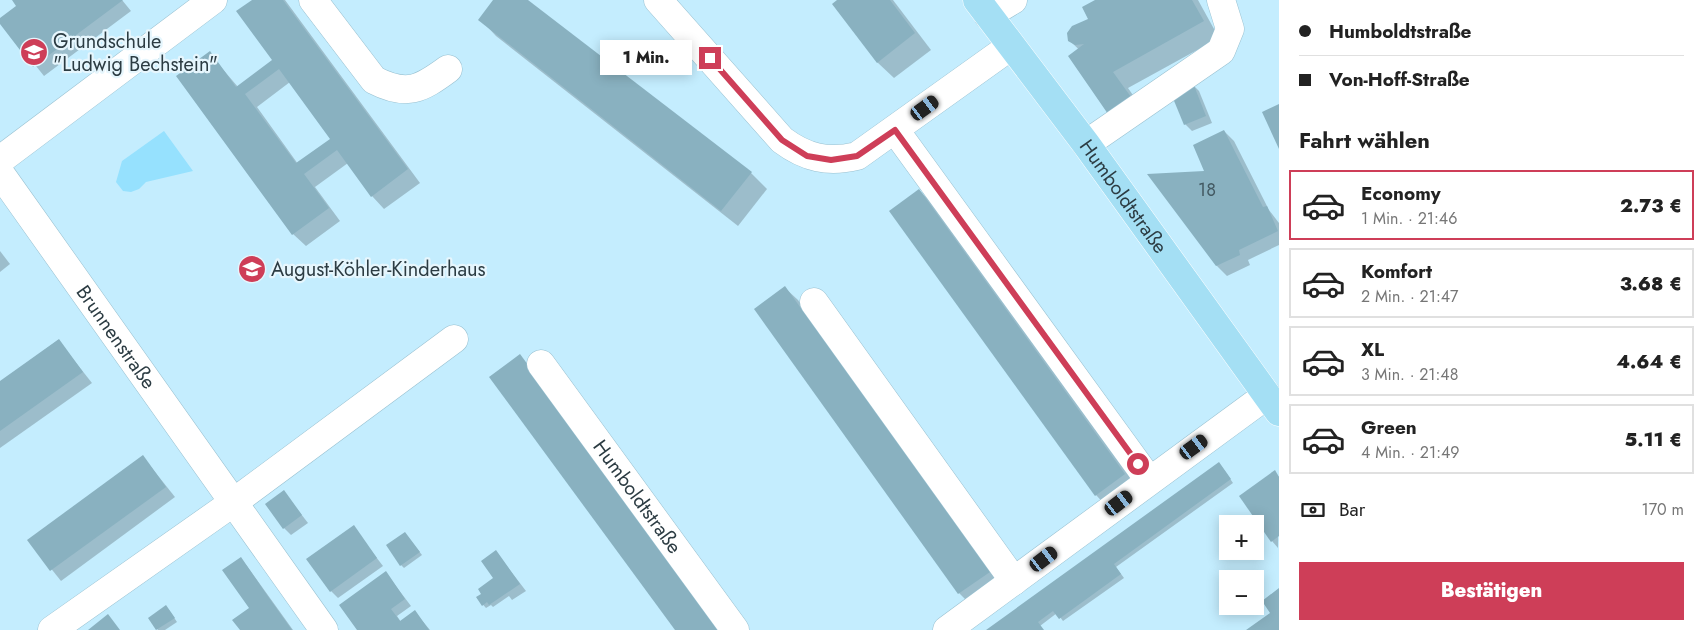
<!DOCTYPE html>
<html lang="de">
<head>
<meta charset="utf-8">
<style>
  :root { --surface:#fff; --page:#f2f2f2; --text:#222; --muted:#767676; --line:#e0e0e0; --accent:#ce3e58 }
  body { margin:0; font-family:Jost,sans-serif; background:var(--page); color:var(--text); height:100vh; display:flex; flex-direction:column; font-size:19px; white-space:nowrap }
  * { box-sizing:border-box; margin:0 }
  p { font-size:16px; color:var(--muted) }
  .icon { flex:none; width:28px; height:28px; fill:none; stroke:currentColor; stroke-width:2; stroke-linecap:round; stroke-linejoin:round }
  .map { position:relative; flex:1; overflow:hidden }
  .sheet { display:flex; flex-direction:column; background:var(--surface); width:425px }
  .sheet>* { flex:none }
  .guide { display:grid; align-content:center; height:110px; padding:0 20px; background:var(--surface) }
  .fabs { position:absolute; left:1219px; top:515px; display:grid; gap:10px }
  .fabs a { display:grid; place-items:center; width:45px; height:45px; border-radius:0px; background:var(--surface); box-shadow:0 2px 12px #0003; font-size:25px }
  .end { position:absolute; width:22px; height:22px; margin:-11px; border:6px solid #ce3e58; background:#fff; box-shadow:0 0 0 2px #fff }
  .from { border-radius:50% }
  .bubble { position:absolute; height:35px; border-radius:0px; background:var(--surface); box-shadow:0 2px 12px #0003; font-size:16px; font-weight:800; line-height:35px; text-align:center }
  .car { position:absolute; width:15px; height:30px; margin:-15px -8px; border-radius:6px; box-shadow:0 0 4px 1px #0007; background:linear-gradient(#222 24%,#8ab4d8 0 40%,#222 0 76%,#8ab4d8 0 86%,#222 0) }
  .guide b { display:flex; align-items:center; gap:18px; height:48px; font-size:19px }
  .guide b+b { border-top:1px solid var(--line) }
  .guide i { width:12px; height:12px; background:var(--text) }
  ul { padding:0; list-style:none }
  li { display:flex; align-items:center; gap:15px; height:70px; margin:0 10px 8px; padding:0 10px; border:2px solid var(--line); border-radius:0px }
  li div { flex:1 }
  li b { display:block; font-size:19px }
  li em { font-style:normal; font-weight:800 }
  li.on { border-color:var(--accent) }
  li>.icon { width:45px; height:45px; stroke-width:1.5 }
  h2 { padding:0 20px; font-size:22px; line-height:60px }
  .pay { display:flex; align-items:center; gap:12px; height:55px; padding:0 20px; font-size:19px }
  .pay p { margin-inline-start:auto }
  .button { display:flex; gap:10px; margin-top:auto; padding:10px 20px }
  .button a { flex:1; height:58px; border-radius:0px; background:var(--accent); color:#fff; font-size:20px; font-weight:800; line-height:58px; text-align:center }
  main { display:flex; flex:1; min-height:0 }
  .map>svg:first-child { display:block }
  .green { fill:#96e1fe }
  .shadow { fill:#0003; fill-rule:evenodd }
  .building { fill:#89b1c0; fill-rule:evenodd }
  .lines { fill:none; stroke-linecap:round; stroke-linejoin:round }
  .minor-casing { stroke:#99c1d1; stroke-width:29 }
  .major-casing { stroke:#fff; stroke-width:29 }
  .minor { stroke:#fff; stroke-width:28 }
  .major { stroke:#a4dff4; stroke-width:28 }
  .route { stroke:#ce3e58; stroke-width:6 }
  .labels { text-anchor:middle; stroke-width:4.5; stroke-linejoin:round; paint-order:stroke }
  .number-label { font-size:18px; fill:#435962 }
  .poi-label { font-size:20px; fill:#2c3c43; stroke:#e6f6fd; text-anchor:start }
  .street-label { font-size:20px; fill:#2c3c43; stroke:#e6f6fd }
</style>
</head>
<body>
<main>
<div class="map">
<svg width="1279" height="630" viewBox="0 0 1279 630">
  <rect width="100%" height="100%" fill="#c4edfe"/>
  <polygon class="green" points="164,131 193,171 146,182 139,189 131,192 123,191 116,182 122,161"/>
  <g class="shadow">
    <polygon points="14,0 122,0 131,11 44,76 0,21 18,6"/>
    <path d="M254,0H285L420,183L384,209L372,196L348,163L315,187L340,221L306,246L293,234L209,53L238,87L274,60ZM290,82L332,139L298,164L257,107Z"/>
    <polygon points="495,0 526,0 751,173 767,189 738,226 496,36 480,19"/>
    <polygon points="839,0 893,0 931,50 894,78 877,62"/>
    <polygon points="1098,0 1198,0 1219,38 1128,88 1146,114 1069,40 1090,19"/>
    <polygon points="1192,84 1199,91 1212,123 1192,131 1185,124"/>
    <polygon points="1224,131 1234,141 1269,210 1279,223 1279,245 1248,260 1250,265 1227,276 1217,266 1149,175 1206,172"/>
    <polygon points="919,190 932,203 1137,487 1108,508 1096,495"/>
    <polygon points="0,251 10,264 0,272"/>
    <polygon points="785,288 798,300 1001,585 972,606 959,593 756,309"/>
    <polygon points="58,340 92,383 0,448 0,383"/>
    <polygon points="143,457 175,497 61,581 29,541"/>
    <polygon points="1222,467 1233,483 1116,567 1124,578 1063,621 1057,613 1040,626 1043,630 988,630"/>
    <polygon points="1274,472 1279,477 1278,548 1272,541"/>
    <polygon points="284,492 308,523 291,535 284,528"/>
    <polygon points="353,527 383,566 338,598 331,591"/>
    <polygon points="405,533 422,555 404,568 401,565"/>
    <polygon points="496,552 526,591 512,600 509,596 493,607 491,605 486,608 477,598 497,584"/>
    <polygon points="240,559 247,566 293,630 241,630 251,608"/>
    <polygon points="386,573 411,606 397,616 401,622 415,612 430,630 360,630"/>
    <polygon points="169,610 177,622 165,630 158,630 149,618"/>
  </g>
  <g class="building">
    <polygon points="12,0 123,0 33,67 0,24 0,18 16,6"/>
    <path d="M252,0H283L408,169L371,197L337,150L304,174L329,208L292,235L176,76L210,51L236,87L272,60L236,11ZM279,69L330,139L296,163L245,94Z"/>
    <polygon points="493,0 528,0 752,172 721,211 478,20"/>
    <polygon points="837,0 890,0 915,33 877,63 832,4"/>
    <polygon points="1095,0 1192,0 1204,21 1113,72 1131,97 1108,114 1068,56 1084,44 1075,45 1068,41 1067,33 1072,26 1088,19 1082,7"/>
    <polygon points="1193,83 1206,116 1184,125 1170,91"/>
    <polygon points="1279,104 1279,149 1262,112"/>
    <polygon points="1224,130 1263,207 1267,206 1278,231 1239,250 1240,255 1216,266 1147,174 1204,171 1193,145"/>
    <polygon points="919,189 1125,474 1095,496 889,211"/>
    <polygon points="785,286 990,572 958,594 754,309"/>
    <polygon points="59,339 83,372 0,431 0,381"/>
    <polygon points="520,354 723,630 675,630 489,377"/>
    <polygon points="143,455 166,487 50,571 27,540"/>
    <polygon points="1219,462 1231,479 1114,564 1121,574 1059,619 1053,611 1038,622 1044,630 986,630"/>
    <polygon points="1275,470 1279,477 1279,536 1271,542 1239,496"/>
    <polygon points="284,490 302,515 283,529 265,504"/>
    <polygon points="354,525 377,558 330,592 306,559"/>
    <polygon points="405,532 420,552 400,566 386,545"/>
    <polygon points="496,550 520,584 489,605 487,602 482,606 476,597 481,594 478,589 493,578 481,561"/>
    <polygon points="241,557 267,595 292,630 240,630 232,620 249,608 222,570"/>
    <polygon points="386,571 405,599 391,609 400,621 415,610 429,630 357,630 339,605"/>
    <polygon points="1279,588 1279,630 1246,630 1270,613 1262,601"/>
    <polygon points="166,605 175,618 156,630 148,618"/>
    <polygon points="108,614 120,630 88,630"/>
  </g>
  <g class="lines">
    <g class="minor-casing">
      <g id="minor">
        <path d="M313,0L374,80C407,97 421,89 448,69"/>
        <path d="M658,0L782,140C806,158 828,163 857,156L1011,46"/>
        <polyline points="988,15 1013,0"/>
        <polyline points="895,130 1149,480"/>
        <polyline points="1086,144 1221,51 1230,29 1221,0"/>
        <polyline points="0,160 213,0"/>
        <path id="s1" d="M0,173L324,630"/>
        <polyline points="814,302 1014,581"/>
        <path id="s2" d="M541,364L735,630"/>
        <polyline points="52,630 234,502 454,339"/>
        <polyline points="947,630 1267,395"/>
      </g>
    </g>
    <g class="major-casing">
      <g id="major">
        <path id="s3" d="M977,0L1086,144L1279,412"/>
      </g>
    </g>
    <use href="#minor" class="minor"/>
    <use href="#major" class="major"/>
  </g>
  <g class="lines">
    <polyline class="route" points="710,58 782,140 807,156 831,160 857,156 895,130 1138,464"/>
  </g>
  <defs>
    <g id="school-disc" transform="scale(1.4375)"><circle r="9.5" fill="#ce3e58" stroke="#e6f6fd"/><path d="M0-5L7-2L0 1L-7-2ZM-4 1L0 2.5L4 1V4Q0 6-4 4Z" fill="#fff"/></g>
  </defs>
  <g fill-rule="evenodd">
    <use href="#school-disc" x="34" y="52"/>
    <use href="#school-disc" x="252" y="269"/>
  </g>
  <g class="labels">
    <g class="number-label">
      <text x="1207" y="196">18</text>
    </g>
    <g class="poi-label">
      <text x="53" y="48">Grundschule<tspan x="53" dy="23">"Ludwig Bechstein"</tspan></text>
      <text x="271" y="276">August-Köhler-Kinderhaus</text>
    </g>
    <g class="street-label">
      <text dy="7" stroke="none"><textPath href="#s3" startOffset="245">Humboldtstraße</textPath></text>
      <text dy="7" stroke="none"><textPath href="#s1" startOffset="201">Brunnenstraße</textPath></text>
      <text dy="7" stroke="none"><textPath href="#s2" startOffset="164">Humboldtstraße</textPath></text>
    </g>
  </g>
</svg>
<div class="fabs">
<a>+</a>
<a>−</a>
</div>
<i class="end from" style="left:1138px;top:464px"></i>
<i class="end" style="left:710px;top:58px"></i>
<div class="bubble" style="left:600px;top:40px;width:92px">1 Min.</div>
<i class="car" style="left:925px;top:108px;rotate:54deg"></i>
<i class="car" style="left:1194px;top:447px;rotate:54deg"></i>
<i class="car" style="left:1119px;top:503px;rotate:53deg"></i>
<i class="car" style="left:1044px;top:559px;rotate:53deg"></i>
</div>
<section class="sheet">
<div class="guide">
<b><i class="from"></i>Humboldtstraße</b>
<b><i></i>Von-Hoff-Straße</b>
</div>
<h2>Fahrt wählen</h2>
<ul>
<li class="on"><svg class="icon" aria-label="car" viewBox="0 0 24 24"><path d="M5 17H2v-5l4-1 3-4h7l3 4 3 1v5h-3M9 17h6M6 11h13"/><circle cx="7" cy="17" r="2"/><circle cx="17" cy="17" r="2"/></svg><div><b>Economy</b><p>1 Min. · 21:46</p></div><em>2.73 €</em></li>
<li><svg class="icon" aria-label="car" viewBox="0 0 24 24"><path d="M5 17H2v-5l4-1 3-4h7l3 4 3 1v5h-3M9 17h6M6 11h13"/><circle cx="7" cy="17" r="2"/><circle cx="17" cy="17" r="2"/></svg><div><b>Komfort</b><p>2 Min. · 21:47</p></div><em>3.68 €</em></li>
<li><svg class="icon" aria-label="car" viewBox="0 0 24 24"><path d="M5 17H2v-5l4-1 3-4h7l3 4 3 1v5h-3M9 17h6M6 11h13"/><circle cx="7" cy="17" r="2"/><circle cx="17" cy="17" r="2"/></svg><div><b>XL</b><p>3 Min. · 21:48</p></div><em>4.64 €</em></li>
<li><svg class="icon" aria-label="car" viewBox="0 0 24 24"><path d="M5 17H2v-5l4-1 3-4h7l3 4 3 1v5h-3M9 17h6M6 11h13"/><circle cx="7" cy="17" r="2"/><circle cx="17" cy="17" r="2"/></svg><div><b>Green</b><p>4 Min. · 21:49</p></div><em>5.11 €</em></li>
</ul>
<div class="pay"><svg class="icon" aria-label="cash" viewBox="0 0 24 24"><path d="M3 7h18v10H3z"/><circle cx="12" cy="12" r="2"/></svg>Bar<p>170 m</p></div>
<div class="button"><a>Bestätigen</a></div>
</section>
</main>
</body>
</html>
